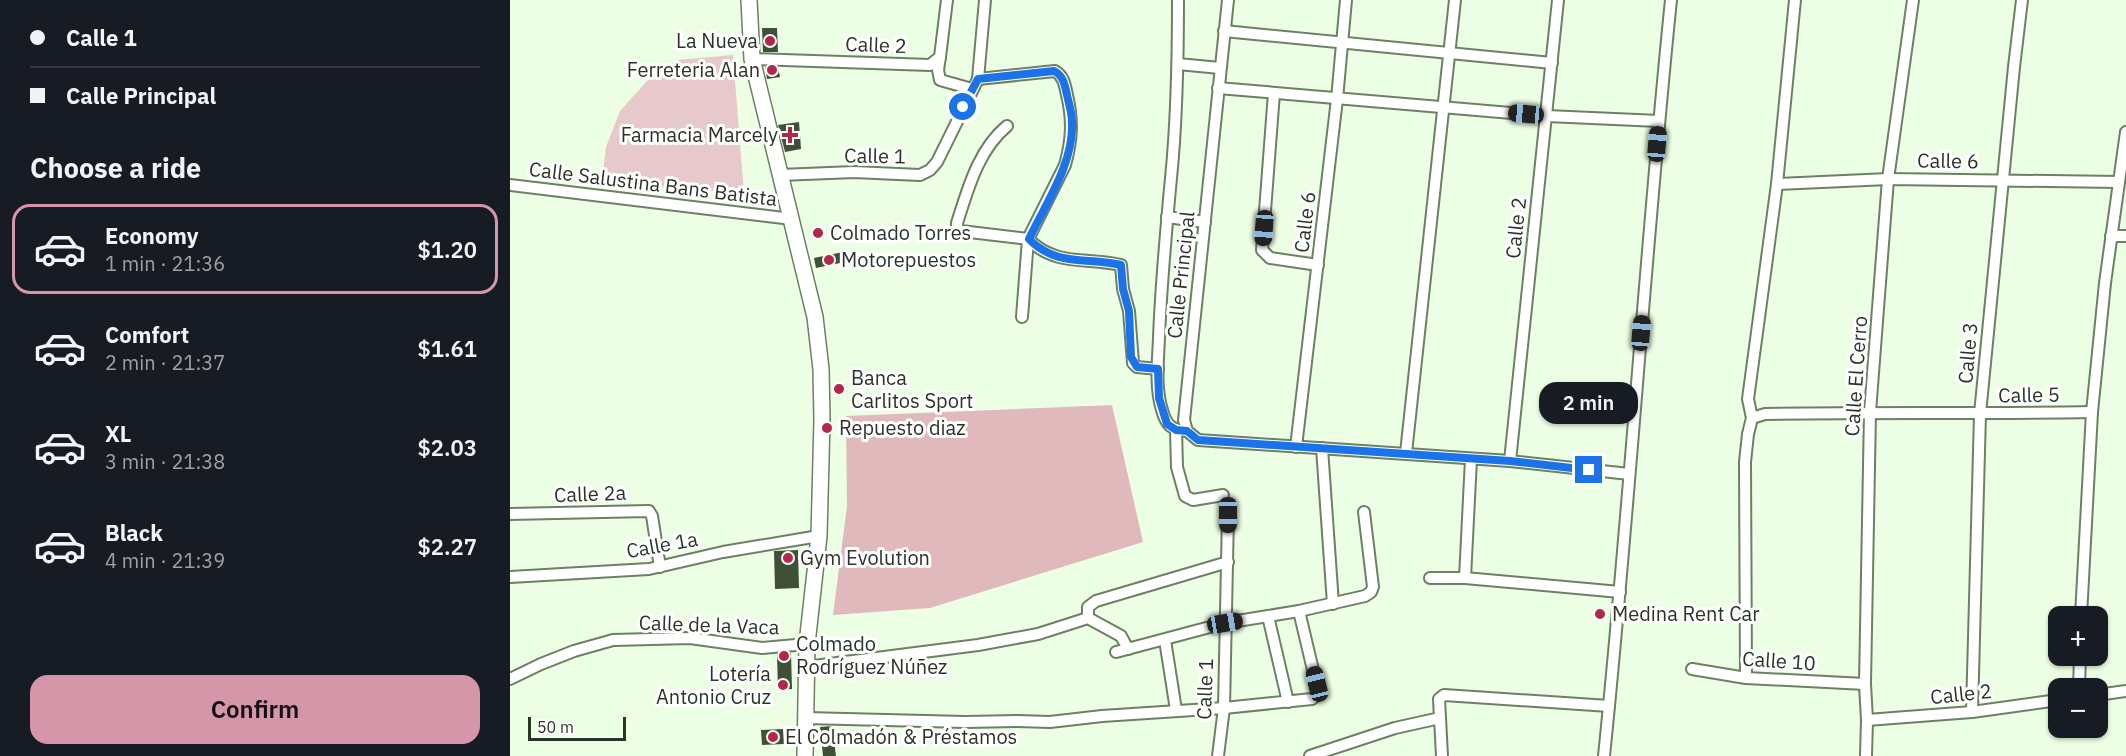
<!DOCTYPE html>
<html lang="en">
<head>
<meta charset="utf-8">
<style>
  :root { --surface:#171b24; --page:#242831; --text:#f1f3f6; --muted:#9ea1a6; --line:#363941; --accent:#d696a9 }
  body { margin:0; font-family:"IBM Plex Sans",sans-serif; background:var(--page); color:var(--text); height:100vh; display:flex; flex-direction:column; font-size:22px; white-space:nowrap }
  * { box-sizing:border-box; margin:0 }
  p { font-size:20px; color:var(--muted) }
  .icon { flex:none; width:33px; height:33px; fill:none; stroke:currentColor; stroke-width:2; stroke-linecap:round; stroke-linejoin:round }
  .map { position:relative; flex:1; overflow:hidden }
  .sheet { display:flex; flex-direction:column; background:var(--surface); width:510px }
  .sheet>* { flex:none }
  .guide { display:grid; align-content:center; height:132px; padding:0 30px; background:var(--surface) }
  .fabs { position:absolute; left:1538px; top:606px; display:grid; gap:12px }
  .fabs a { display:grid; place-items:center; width:60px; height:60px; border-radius:12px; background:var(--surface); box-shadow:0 2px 4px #0004; font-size:30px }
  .scale { position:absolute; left:18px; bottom:15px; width:98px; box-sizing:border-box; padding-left:6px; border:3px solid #2b3427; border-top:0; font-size:16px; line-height:21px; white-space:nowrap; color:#2b3427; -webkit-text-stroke:4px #fff; paint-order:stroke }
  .end { position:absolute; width:27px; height:27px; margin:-14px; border:8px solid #1a73e8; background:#fff; box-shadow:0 0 0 3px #fff }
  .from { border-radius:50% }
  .bubble { position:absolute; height:42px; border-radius:18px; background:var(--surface); box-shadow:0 2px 4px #0004; font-size:20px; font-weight:600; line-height:42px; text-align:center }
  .car { position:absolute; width:18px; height:36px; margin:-18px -9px; border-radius:8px; box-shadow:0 0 4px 2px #0007; background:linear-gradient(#222 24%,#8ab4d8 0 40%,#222 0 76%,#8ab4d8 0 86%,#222 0) }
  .guide b { display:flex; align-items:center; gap:21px; height:57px; font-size:22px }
  .guide b+b { border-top:2px solid var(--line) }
  .guide i { width:15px; height:15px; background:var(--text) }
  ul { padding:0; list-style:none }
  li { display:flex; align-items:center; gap:18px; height:90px; margin:0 12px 9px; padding:0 18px; border:3px solid transparent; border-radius:18px }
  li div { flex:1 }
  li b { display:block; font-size:22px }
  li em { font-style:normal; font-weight:600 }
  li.on { border-color:var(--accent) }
  li>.icon { width:54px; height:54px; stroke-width:1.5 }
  h2 { padding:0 30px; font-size:27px; line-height:72px }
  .action { display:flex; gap:12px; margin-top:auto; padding:12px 30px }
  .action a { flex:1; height:69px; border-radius:18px; background:var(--accent); color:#111; font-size:24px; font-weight:600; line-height:69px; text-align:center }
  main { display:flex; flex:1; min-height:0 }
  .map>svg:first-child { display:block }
  .green { fill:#e7c9cc }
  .forest { fill:#e0b9bd }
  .building { fill:#3f5038 }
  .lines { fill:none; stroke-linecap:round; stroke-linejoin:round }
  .street-casing { stroke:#6c8063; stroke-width:14 }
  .secondary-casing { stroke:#6c8063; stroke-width:18 }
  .street { stroke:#fff; stroke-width:10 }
  .secondary { stroke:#fff; stroke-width:15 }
  .route { stroke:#1a73e8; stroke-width:8 }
  .poi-dot { fill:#b6254b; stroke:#fff; stroke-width:2 }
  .labels { text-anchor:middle; stroke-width:6; stroke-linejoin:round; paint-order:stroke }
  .poi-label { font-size:20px; fill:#2b3427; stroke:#fff; text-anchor:start }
  .street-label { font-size:20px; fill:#2b3427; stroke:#fff }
</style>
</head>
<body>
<main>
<section class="sheet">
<div class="guide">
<b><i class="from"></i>Calle 1</b>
<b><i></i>Calle Principal</b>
</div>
<h2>Choose a ride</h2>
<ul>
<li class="on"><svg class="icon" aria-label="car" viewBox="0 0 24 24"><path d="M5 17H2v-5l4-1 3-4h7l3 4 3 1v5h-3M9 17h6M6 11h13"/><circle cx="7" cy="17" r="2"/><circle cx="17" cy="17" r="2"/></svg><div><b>Economy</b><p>1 min · 21:36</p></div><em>$1.20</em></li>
<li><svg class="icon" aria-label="car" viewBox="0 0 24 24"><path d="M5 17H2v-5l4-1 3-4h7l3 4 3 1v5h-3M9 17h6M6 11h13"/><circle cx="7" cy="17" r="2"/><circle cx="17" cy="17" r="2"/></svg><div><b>Comfort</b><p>2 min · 21:37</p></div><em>$1.61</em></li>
<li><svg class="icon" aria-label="car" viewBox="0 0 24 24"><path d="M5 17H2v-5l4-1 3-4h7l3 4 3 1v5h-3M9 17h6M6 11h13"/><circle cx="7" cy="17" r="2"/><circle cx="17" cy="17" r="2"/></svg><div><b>XL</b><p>3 min · 21:38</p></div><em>$2.03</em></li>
<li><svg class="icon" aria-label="car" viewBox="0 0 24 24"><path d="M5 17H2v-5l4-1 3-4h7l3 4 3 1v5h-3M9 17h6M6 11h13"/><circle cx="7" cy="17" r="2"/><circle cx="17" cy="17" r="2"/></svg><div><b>Black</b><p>4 min · 21:39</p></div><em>$2.27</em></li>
</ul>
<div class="action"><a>Confirm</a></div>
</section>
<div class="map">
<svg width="1616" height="756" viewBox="0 0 1616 756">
  <rect width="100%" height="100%" fill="#ecffe5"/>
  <polygon class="green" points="223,55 234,194 92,181 96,147 110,111 137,81 167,60"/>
  <polygon class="forest" points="602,405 633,542 420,608 323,615 337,506 336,416"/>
  <g class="building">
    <polygon points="252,28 267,28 268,52 253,52"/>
    <polygon points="255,67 268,67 270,77 257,79"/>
    <polygon points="289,122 291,149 275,152 268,125"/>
    <polygon points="333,252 335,262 306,268 304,258"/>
    <polygon points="288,550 289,588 265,589 264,551"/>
    <polygon points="281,653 282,689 268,690 267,654"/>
    <polygon points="322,726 326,756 313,756 310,727"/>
    <polygon points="273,729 274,744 252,745 251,730"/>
  </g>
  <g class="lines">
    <g class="street-casing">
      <g id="street">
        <path d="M668,0C668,59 667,119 661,178C656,231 651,284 649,338C648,361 645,388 652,410C656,425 661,430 677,431"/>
        <polyline points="718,0 674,420 677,431 688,440 1000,461 1119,474"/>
        <polyline points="714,31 1042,63"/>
        <polyline points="430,57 428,70 430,80 462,89"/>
        <polyline points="242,59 420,65 430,57 437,0"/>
        <polyline points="668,64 710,68"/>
        <path d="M468,79L545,71C554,76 555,86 557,95C563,120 562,140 555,165L518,239C546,267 577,257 611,265L613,289L619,311L623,363L627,367L648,369"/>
        <polyline points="708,88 1037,116 1149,121"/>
        <polyline points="764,93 752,250 760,258 808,265"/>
        <path d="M497,126C468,150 458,189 447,223V228L451,231L518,239L512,317"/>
        <polyline points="270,175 344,172 410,175 420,170 427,162 468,79 475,0"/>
        <polyline points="1267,184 1378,179 1609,182"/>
        <polyline points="0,185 282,219"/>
        <polyline points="657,217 695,222"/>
        <polyline points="1601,236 1616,236"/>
        <path d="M1242,418L1255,414C1364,412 1473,414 1582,412"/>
        <polyline points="666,430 667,467 675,496 683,500 713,495"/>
        <polyline points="786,447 827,99 836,0"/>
        <polyline points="812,448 823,604"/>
        <polyline points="896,453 945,0"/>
        <polyline points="1000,461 1048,0"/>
        <polyline points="0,514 139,511 142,516 150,567"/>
        <polyline points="0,577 139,569 213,552 309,536"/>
        <polyline points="920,578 955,578 1110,592"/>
        <polyline points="955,578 961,459"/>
        <polyline points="758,616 778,702"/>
        <polyline points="1571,616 1582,412 1595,283 1616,132"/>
        <polyline points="578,618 578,607 586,601 718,562"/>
        <polyline points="655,640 666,710"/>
        <polyline points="606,652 715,623 789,611 855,596 861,592 863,587 854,512"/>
        <polyline points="296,667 468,645 528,634 578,618 611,636 618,649"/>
        <polyline points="1182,669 1236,678 1355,684"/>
        <polyline points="1236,678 1235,462 1238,434 1242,418 1238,399 1267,184 1285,0"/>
        <polyline points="0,679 31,664 64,651 103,640 180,638 252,648 297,644"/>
        <polyline points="1569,688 1570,656"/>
        <polyline points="1587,695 1616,691"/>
        <polyline points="1462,712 1470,414 1504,67 1512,0"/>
        <polyline points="296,718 455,722 507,721 540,722 592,716 714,708 802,699 806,696 808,691 789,611"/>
        <polyline points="1357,720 1462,712 1548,700"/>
        <polyline points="708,756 714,708 718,515"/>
        <polyline points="800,756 885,728 930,718"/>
        <polyline points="932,756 929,699 934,695 1099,706"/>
        <path d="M1094,756C1120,504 1135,252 1161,0"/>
        <polyline points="1356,756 1357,720 1355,684 1360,412 1378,179 1403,0"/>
      </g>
    </g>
    <g class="secondary-casing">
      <polyline id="secondary" points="239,0 242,59 305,317 311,369 312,420 309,536 297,644 295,756"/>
    </g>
    <use href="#street" class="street"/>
    <use href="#secondary" class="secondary"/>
  </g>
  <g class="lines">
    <path class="route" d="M453,107L468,79L544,71C554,76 555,86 557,95C559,104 562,113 562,122C564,163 536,203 519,239C546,267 577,257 611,265L613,289L619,311L621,357L627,367L648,369L649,398L657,424L666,430L677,431L688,440L1000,461L1079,470"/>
  </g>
  <g class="poi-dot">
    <circle cx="260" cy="41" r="6"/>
    <circle cx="262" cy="70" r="6"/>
    <path d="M277 126h6v6h6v6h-6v6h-6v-6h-6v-6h6z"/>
    <circle cx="308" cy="233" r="6"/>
    <circle cx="319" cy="260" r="6"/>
    <circle cx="329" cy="389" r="6"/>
    <circle cx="317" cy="428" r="6"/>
    <circle cx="278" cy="558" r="6"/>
    <circle cx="1090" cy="614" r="6"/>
    <circle cx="274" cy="656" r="6"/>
    <circle cx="273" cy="685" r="6"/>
    <circle cx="263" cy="737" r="6"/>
  </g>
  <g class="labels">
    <g class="poi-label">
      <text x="248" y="48" text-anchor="end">La Nueva</text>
      <text x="250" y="77" text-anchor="end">Ferreteria Alan</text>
      <text x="268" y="142" text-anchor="end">Farmacia Marcely</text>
      <text x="320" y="240">Colmado Torres</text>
      <text x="331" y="267">Motorepuestos</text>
      <text x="341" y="385">Banca<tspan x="341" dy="23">Carlitos Sport</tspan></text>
      <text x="329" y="435">Repuesto diaz</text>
      <text x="290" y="565">Gym Evolution</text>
      <text x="1102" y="621">Medina Rent Car</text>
      <text x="286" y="651">Colmado<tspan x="286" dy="23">Rodríguez Núñez</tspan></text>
      <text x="261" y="681" text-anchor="end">Lotería<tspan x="261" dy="23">Antonio Cruz</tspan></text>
      <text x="275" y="744">El Colmadón &amp; Préstamos</text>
    </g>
    <g class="street-label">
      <text transform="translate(366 45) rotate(2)" y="7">Calle 2</text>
      <text transform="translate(365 156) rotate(1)" y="7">Calle 1</text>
      <text transform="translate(1438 161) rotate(1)" y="7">Calle 6</text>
      <text transform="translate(143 184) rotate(7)" y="7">Calle Salustina Bans Batista</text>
      <text transform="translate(795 222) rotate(-83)" y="7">Calle 6</text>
      <text transform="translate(1006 228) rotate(-84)" y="7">Calle 2</text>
      <text transform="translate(671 275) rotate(-84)" y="7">Calle Principal</text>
      <text transform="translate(1458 353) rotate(-85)" y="7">Calle 3</text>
      <text transform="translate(1346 376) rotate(-86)" y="7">Calle El Cerro</text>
      <text transform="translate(1519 395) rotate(-1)" y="7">Calle 5</text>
      <text transform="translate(80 494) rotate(-2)" y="7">Calle 2a</text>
      <text transform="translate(152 545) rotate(-10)" y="7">Calle 1a</text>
      <text transform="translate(199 625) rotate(2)" y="7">Calle de la Vaca</text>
      <text transform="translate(1269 661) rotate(4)" y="7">Calle 10</text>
      <text transform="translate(695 689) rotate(-88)" y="7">Calle 1</text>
      <text transform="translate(1451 694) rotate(-6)" y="7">Calle 2</text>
    </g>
  </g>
</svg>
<div class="fabs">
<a>+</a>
<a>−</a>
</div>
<div class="scale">50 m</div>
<i class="end from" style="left:453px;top:107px"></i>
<i class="end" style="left:1079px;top:470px"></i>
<div class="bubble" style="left:1029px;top:382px;width:99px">2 min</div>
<i class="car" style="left:1016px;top:114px;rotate:275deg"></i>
<i class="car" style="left:1147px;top:144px;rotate:5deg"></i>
<i class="car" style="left:754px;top:228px;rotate:184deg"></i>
<i class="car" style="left:1131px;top:333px;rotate:5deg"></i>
<i class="car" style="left:718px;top:515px;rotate:180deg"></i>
<i class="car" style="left:715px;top:623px;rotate:81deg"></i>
<i class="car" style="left:807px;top:684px;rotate:346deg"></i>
</div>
</main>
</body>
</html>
